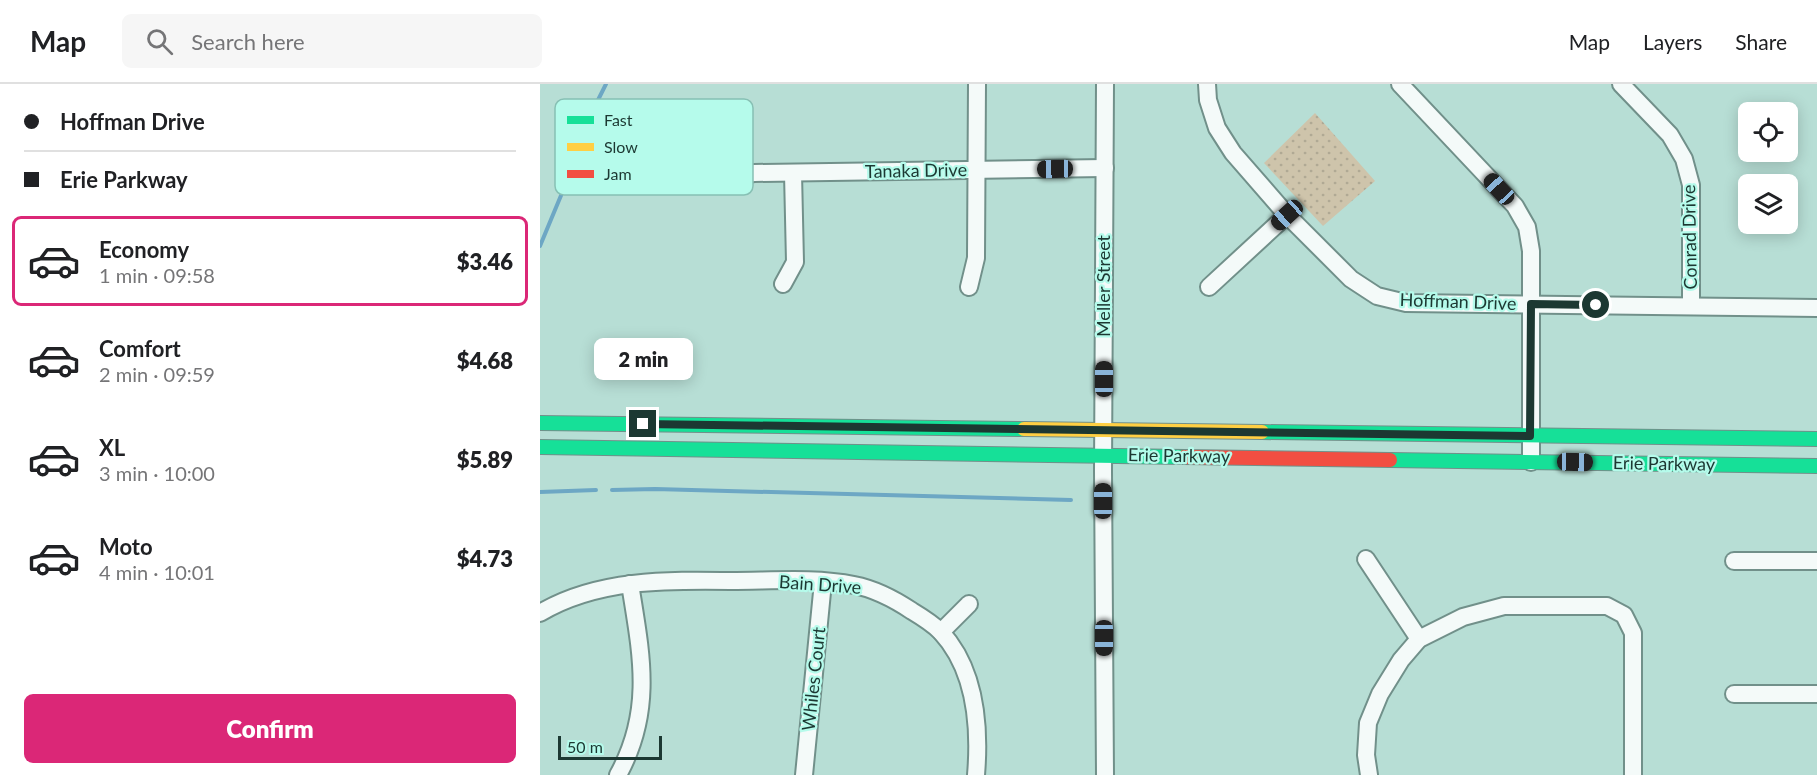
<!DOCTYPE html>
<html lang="en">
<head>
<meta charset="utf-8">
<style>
  :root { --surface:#fff; --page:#f6f6f6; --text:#202124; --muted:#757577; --line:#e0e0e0; --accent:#db2777 }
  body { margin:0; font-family:Lato,sans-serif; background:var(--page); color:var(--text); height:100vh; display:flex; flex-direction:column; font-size:22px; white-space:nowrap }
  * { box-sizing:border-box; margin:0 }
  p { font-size:20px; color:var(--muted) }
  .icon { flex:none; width:33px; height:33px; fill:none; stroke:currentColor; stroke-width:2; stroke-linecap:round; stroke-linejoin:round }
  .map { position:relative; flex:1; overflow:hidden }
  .side { display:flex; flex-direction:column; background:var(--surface); width:540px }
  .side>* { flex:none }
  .guide { display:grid; align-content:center; height:132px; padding:0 24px; background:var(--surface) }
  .tools { position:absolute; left:1198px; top:18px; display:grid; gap:12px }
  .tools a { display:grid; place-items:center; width:60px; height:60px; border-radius:9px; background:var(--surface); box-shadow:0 3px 15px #0003; font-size:30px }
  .scale { position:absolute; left:18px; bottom:15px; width:104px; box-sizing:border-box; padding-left:6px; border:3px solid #1c3832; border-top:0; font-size:16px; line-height:21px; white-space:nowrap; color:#1c3832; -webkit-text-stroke:4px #b5fbeb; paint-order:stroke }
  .end { position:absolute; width:27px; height:27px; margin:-14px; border:8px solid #1c3832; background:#fff; box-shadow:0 0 0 3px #fff }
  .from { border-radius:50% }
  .bubble { position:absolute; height:42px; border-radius:9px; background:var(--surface); box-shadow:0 3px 15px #0003; font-size:20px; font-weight:800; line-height:42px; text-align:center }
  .car { position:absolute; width:18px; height:36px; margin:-18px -9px; border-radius:8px; box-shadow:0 0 4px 2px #0007; background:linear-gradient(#222 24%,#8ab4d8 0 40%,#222 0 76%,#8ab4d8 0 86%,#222 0) }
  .guide b { display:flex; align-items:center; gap:21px; height:57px; font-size:22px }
  .guide b+b { border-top:2px solid var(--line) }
  .guide i { width:15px; height:15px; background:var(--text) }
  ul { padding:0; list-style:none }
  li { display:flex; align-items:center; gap:18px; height:90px; margin:0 12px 9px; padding:0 12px; border:3px solid transparent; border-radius:9px }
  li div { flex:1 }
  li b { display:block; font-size:22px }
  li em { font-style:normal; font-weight:800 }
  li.active { border-color:var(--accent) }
  li>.icon { width:54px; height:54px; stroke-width:1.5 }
  .action { display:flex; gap:12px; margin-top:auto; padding:12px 24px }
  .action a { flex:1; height:69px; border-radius:9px; background:var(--accent); color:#fff; font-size:24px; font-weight:800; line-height:69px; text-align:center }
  header { display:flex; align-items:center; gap:36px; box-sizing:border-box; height:84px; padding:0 30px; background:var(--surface); border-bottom:2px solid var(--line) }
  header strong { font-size:28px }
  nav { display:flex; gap:33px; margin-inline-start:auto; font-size:21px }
  .search { width:420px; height:54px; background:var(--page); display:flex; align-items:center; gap:15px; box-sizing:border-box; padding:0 21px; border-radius:9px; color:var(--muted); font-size:22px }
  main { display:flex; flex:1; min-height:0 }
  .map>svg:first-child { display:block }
  .park { fill:url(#park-dots) }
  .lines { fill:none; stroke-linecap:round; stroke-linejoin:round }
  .stream { stroke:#6da7c4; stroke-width:4 }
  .street-casing { stroke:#71908a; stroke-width:20 }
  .fast-casing { stroke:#71908a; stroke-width:16 }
  .slow-casing { stroke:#71908a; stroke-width:16 }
  .jam-casing { stroke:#71908a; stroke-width:16 }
  .street { stroke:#f4faf9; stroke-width:16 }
  .fast { stroke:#16e098; stroke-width:14 }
  .slow { stroke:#ffcf43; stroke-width:14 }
  .jam { stroke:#f24e42; stroke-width:14 }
  .route { stroke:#1c3832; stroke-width:8 }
  .labels { text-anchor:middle; stroke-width:4.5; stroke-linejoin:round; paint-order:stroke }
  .street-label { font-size:18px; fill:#1c3832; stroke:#b5fbeb }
  .key { fill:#b5fbeb; stroke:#87c0b4; stroke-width:1.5 }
  .key-label { font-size:16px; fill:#1c3832 }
</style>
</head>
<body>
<header>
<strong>Map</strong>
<div class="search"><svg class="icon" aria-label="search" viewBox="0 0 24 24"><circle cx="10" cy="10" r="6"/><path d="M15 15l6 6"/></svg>Search here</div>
<nav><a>Map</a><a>Layers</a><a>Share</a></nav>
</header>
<main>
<section class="side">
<div class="guide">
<b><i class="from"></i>Hoffman Drive</b>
<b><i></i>Erie Parkway</b>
</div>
<ul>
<li class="active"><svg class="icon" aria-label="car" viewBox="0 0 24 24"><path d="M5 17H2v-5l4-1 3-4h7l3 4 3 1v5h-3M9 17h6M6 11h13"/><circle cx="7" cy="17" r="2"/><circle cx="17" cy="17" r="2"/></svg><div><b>Economy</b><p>1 min · 09:58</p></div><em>$3.46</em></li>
<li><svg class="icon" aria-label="car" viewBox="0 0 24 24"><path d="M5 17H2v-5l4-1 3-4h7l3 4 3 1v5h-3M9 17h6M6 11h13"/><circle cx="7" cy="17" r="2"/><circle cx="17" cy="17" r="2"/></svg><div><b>Comfort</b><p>2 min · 09:59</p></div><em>$4.68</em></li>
<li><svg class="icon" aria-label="car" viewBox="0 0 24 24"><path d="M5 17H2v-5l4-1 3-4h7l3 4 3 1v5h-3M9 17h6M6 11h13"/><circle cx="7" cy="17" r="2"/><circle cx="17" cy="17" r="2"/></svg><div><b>XL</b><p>3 min · 10:00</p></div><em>$5.89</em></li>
<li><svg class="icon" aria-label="car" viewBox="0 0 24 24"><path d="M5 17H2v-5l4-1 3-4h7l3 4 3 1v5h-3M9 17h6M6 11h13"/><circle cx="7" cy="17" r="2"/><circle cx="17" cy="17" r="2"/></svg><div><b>Moto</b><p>4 min · 10:01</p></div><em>$4.73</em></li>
</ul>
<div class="action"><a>Confirm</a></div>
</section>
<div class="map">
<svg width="1277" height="691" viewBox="0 0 1277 691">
  <defs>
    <pattern id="park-dots" width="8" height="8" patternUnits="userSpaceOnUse" patternTransform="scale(1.5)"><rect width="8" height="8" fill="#cec4ab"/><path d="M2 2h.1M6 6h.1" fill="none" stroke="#b0a994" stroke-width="1.8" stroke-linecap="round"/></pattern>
  </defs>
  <rect width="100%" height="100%" fill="#b7ded5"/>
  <polygon class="park" points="775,29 835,97 783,142 724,79"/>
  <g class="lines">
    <g class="stream">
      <polyline points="0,162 42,61 55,22 66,0"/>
      <polyline points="72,406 115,405 531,416"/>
      <polyline points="0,408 56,406"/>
    </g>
    <g class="street-casing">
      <g id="street">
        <polyline points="667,0 668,16 677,44 693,69 747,131 811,195 837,212 866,219 1277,224"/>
        <polyline points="860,0 975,122 987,143 991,167 991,378"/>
        <polyline points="1081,0 1130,51 1144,75 1151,101 1151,222"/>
        <polyline points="187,95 214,89 565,84"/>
        <polyline points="243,200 255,178 253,89"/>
        <polyline points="429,203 436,174 437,0"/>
        <polyline points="669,203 747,131"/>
        <polyline points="826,475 879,555"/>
        <polyline points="1194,477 1277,477"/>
        <path d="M0,529C57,495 127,496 191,497C231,497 275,493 314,501C335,505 354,515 372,527C382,533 393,540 401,548C436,586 440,643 436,691"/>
        <polyline points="401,548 429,520"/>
        <polyline points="1194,610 1277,610"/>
        <path d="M78,691C114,626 101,569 90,500"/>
        <polyline points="264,691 283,498"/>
        <polyline points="565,691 563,387 565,0"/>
        <polyline points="829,691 826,671 828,639 840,610 861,576 879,555 923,533 964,522 1067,522 1084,531 1093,549 1093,691"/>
      </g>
    </g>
    <g class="fast-casing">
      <g id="fast">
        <polyline points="0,339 484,345"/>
        <polyline points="722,348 1277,355"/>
        <polyline points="0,363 644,373"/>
        <polyline points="850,376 1277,382"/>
      </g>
    </g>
    <g class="slow-casing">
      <polyline id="slow" points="484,345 722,348"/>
    </g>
    <g class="jam-casing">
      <polyline id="jam" points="644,373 850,376"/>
    </g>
    <use href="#street" class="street"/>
    <use href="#fast" class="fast"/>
    <use href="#slow" class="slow"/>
    <use href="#jam" class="jam"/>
  </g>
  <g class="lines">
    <polyline class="route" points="103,340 990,352 991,220 1056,221"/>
  </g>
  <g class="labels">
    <g class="street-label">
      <text transform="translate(376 87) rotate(-1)" y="6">Tanaka Drive</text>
      <text transform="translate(1150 153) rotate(-91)" y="6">Conrad Drive</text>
      <text transform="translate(564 202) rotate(-90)" y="6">Meller Street</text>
      <text transform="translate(918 218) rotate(2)" y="6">Hoffman Drive</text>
      <text transform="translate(639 372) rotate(1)" y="6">Erie Parkway</text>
      <text transform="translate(1124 380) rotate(1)" y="6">Erie Parkway</text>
      <text transform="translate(280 501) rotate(4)" y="6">Bain Drive</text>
      <text transform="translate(274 595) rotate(-84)" y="6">Whiles Court</text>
    </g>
  </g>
  <rect x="15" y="15" width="198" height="96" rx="9" class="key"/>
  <rect x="27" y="32" width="27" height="8" fill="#16e098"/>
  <rect x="27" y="59" width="27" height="8" fill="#ffcf43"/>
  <rect x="27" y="86" width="27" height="8" fill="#f24e42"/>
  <g class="key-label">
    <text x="64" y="42">Fast</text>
    <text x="64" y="69">Slow</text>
    <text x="64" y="96">Jam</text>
  </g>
</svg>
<div class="tools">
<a><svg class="icon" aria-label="locate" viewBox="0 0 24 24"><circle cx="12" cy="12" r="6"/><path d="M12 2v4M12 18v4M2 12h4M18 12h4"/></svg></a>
<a><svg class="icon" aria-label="layers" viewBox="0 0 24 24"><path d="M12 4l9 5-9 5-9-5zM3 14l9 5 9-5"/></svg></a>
</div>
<div class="scale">50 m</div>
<i class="end from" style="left:1056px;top:221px"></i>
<i class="end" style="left:103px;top:340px"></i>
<div class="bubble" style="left:54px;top:254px;width:99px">2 min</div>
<i class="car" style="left:515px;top:85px;rotate:269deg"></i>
<i class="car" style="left:959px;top:105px;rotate:317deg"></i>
<i class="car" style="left:747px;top:131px;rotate:228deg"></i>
<i class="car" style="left:564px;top:295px;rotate:0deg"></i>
<i class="car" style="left:1035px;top:378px;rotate:91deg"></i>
<i class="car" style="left:563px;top:417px;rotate:0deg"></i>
<i class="car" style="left:564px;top:554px;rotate:180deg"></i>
</div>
</main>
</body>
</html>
